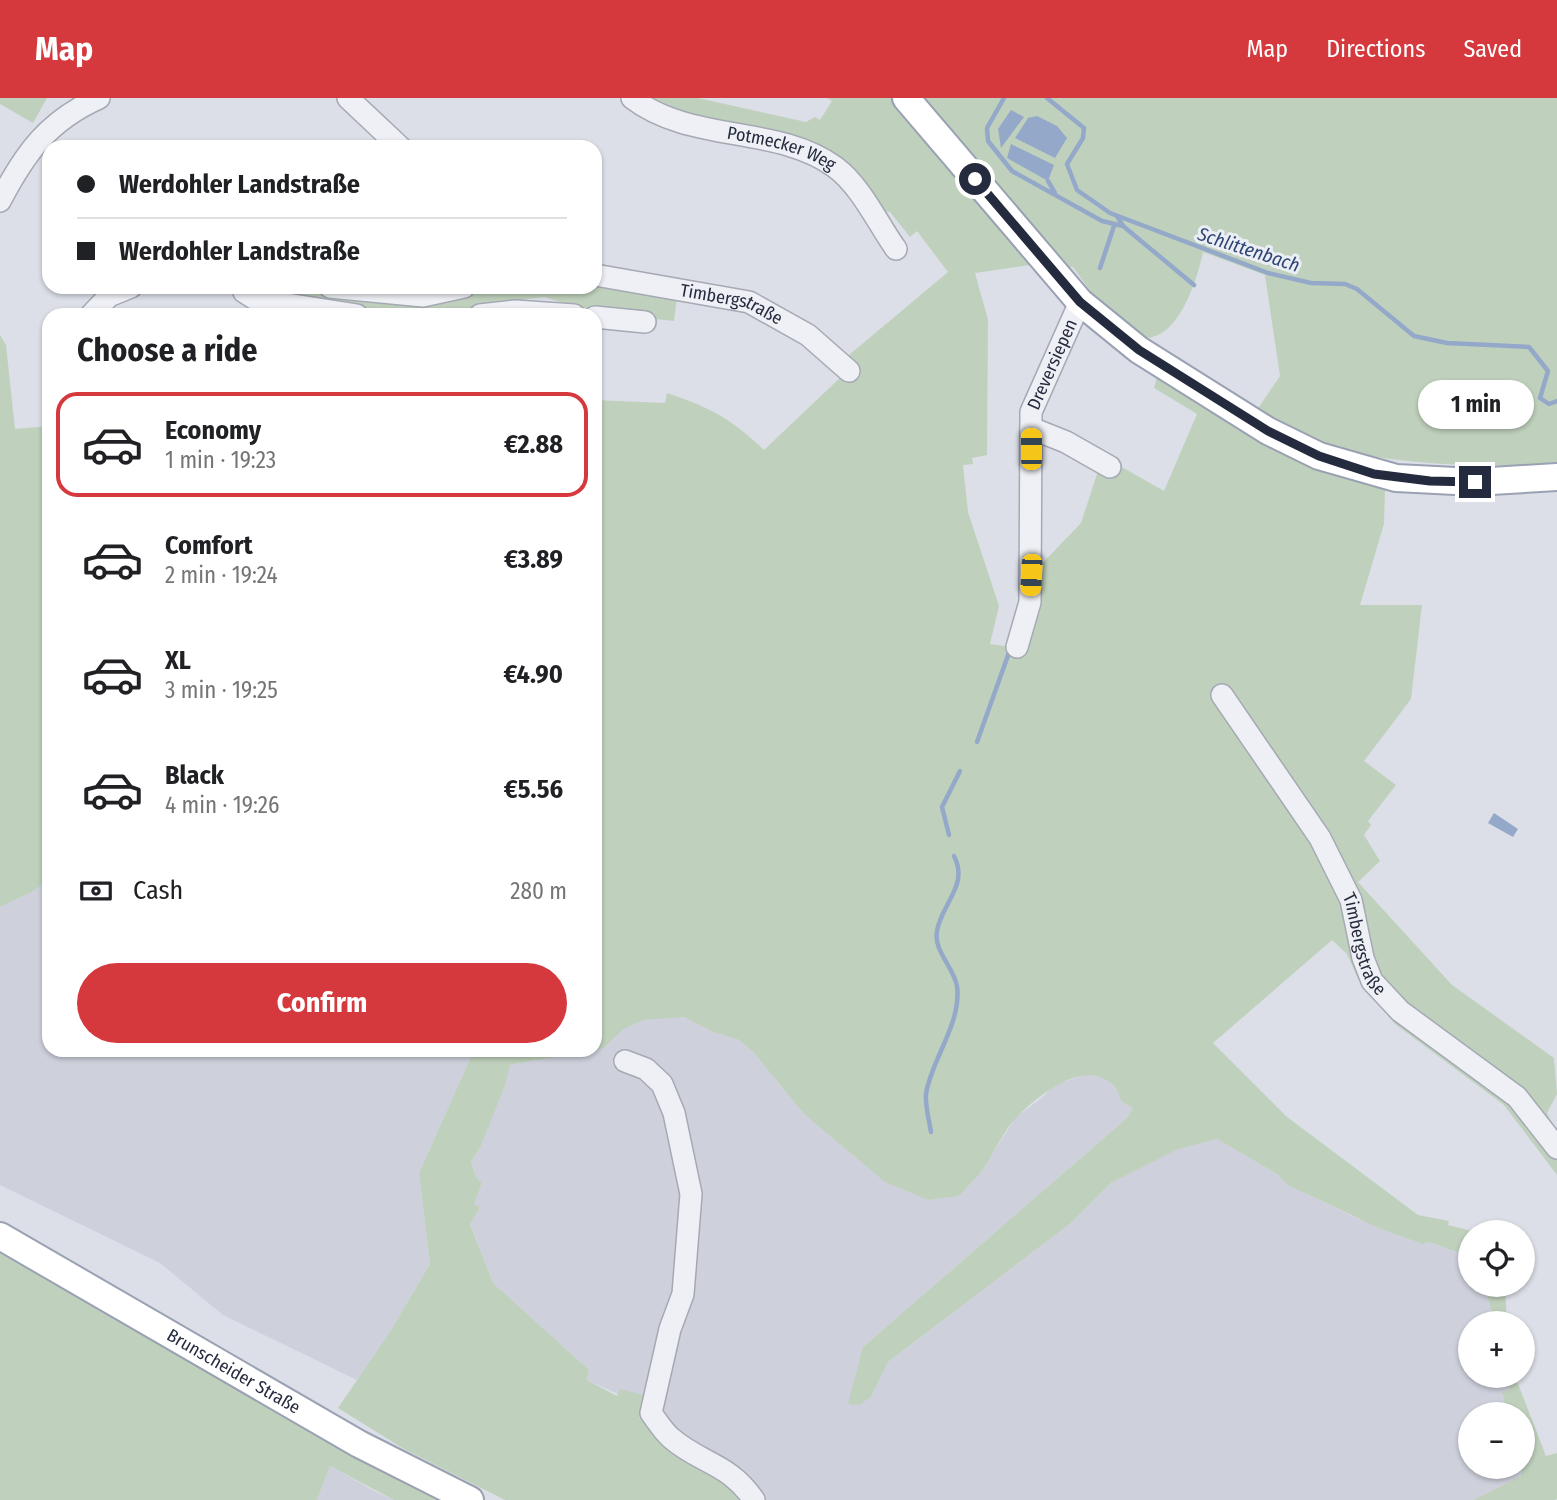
<!DOCTYPE html>
<html lang="en">
<head>
<meta charset="utf-8">
<style>
  :root { --surface:#fff; --page:#f2f2f2; --text:#202124; --muted:#757577; --line:#e0e0e0; --accent:#d5383d }
  body { margin:0; font-family:"Fira Sans Condensed",sans-serif; background:var(--page); color:var(--text); height:100vh; display:flex; flex-direction:column; font-size:26px; white-space:nowrap }
  * { box-sizing:border-box; margin:0 }
  p { font-size:23px; color:var(--muted) }
  .icon { flex:none; width:38px; height:38px; fill:none; stroke:currentColor; stroke-width:2; stroke-linecap:round; stroke-linejoin:round }
  .map { position:relative; flex:1; overflow:hidden }
  .details { position:absolute; left:42px; top:210px; width:560px; height:749px; display:flex; flex-direction:column; background:var(--surface); border-radius:21px; box-shadow:0 2px 5px #0004 }
  .details>* { flex:none }
  .guide { position:absolute; left:42px; top:42px; width:560px; height:154px; border-radius:21px; box-shadow:0 2px 5px #0004; display:grid; align-content:center; height:154px; padding:0 35px; background:var(--surface) }
  .fabs { position:absolute; left:1458px; top:1122px; display:grid; gap:14px }
  .fabs a { display:grid; place-items:center; width:77px; height:77px; border-radius:50%; background:var(--surface); box-shadow:0 2px 5px #0004; font-size:35px }
  .end { position:absolute; width:32px; height:32px; margin:-16px; border:9px solid #252b3e; background:#fff; box-shadow:0 0 0 4px #fff }
  .from { border-radius:50% }
  .bubble { position:absolute; height:49px; border-radius:24px; background:var(--surface); box-shadow:0 2px 5px #0004; font-size:23px; font-weight:700; line-height:49px; text-align:center }
  .car { position:absolute; width:21px; height:42px; margin:-21px -10px; border-radius:9px; box-shadow:0 0 5px 2px #0007; background:linear-gradient(#f5c518 24%,#345 0 40%,#f5c518 0 76%,#345 0 86%,#f5c518 0) }
  .guide b { display:flex; align-items:center; gap:24px; height:66px; font-size:26px }
  .guide b+b { border-top:2px solid var(--line) }
  .guide i { width:18px; height:18px; background:var(--text) }
  ul { padding:0; list-style:none }
  li { display:flex; align-items:center; gap:21px; height:105px; margin:0 14px 10px; padding:0 21px; border:4px solid transparent; border-radius:21px }
  li div { flex:1 }
  li b { display:block; font-size:26px }
  li em { font-style:normal; font-weight:700 }
  li.on { border-color:var(--accent) }
  li>.icon { width:63px; height:63px; stroke-width:1.5 }
  h2 { padding:0 35px; font-size:32px; line-height:84px }
  .pay { display:flex; align-items:center; gap:18px; height:77px; padding:0 35px; font-size:26px }
  .pay p { margin-inline-start:auto }
  .button { display:flex; gap:14px; margin-top:auto; padding:14px 35px }
  .button a { flex:1; height:80px; border-radius:42px; background:var(--accent); color:#fff; font-size:28px; font-weight:700; line-height:80px; text-align:center }
  header { display:flex; align-items:center; gap:42px; box-sizing:border-box; height:98px; padding:0 35px; background:var(--accent); color:#fff }
  header strong { font-size:33px }
  nav { display:flex; gap:38px; margin-inline-start:auto; font-size:24px }
  .map>svg:first-child { display:block }
  .built { fill:#ced1dc }
  .green { fill:#bfd1bc }
  .water { fill:#94a8ca }
  .lines { fill:none; stroke-linecap:round; stroke-linejoin:round }
  .stream { stroke:#94a8ca; stroke-width:4.5 }
  .minor-casing { stroke:#a5a9b4; stroke-width:24 }
  .major-casing { stroke:#9aa1b3; stroke-width:30 }
  .minor { stroke:#eff0f5; stroke-width:21 }
  .major { stroke:#fff; stroke-width:26 }
  .route { stroke:#252b3e; stroke-width:9 }
  .labels { text-anchor:middle; stroke-width:6; stroke-linejoin:round; paint-order:stroke }
  .street-label { font-size:18px; fill:#252b3e; stroke:#ebeef5 }
  .water-label { font-size:19px; font-style:italic; fill:#2d4474; stroke:#ebeef5 }
</style>
</head>
<body>
<header>
<strong>Map</strong>
<nav><a>Map</a><a>Directions</a><a>Saved</a></nav>
</header>
<div class="map">
<svg width="1557" height="1402" viewBox="0 0 1557 1402">
  <rect width="100%" height="100%" fill="#dcdfe7"/>
  <g class="built">
    <polygon points="49,781 49,952 474,952 419,1075 430,1166 391,1232 357,1282 223,1217 160,1165 0,1087 0,809 34,793"/>
    <polygon points="669,918 684,919 713,934 739,942 754,955 804,1016 885,1083 928,1102 981,1074 1016,1019 1043,999 1052,988 1087,976 1108,981 1133,1010 1127,1020 864,1248 871,1299 888,1264 1071,1125 1111,1085 1178,1050 1217,1041 1277,1076 1289,1087 1354,1119 1423,1146 1429,1144 1457,1154 1470,1163 1470,1186 1484,1187 1495,1225 1470,1225 1470,1278 1506,1278 1510,1292 1502,1294 1507,1316 1470,1316 1470,1368 1519,1369 1521,1378 1473,1402 744,1402 665,1346 639,1320 639,1312 616,1295 587,1282 589,1272 493,1185 470,1125 480,1109 474,1106 482,1085 476,1079 471,1064 481,1048 510,967 604,950 621,932 643,922"/>
    <polygon points="330,1368 376,1394 394,1402 317,1402"/>
  </g>
  <g class="green">
    <polygon points="0,0 47,0 33,25 0,6"/>
    <path d="M646,0H698L806,24L815,19L820,22L832,3L827,0H896L1035,162L1030,167L975,175L988,222L987,357L972,360L973,366L963,367L968,414L999,508L990,546L1012,549L1031,477L1081,425L1099,370L1113,364L1164,393L1197,316L1154,290L1158,275L1355,378L1366,387L1385,391L1384,426L1360,507H1422L1411,601L1364,663L1396,687L1368,723L1371,727L1364,737L1380,763L1358,784L1452,887L1554,960L1557,996L1547,1015L1557,1036V1077L1504,1007L1395,926L1359,883L1347,856L1332,842L1213,945L1287,1019L1418,1117L1449,1123L1448,1127L1475,1134H1470V1163L1457,1154L1429,1144L1423,1146L1381,1131L1288,1087L1277,1076L1217,1041L1178,1051L1111,1085L1071,1125L888,1264L871,1299L859,1307L848,1306L863,1249L1127,1020L1133,1010L1121,1003C1118,988 1110,982 1096,978C1070,972 1034,1001 1017,1019C1002,1034 994,1057 981,1074C974,1082 966,1090 959,1098L928,1102L885,1084L804,1016L754,955L739,942L713,934L684,919L643,922L622,932L604,950L595,952V302L665,305L667,295C711,310 729,319 764,352L843,277L836,268L948,174L917,133L910,139L890,114L880,112L856,78L677,15Z"/>
    <path d="M919,0H1557V364C1501,372 1388,366 1334,350C1307,342 1281,326 1257,312L1280,278L1265,177L1203,154C1197,182 1179,241 1144,240L1099,205L1073,169H1065Z"/>
    <polygon points="595,187 677,199 674,223 590,214 545,199 507,203 449,217 390,217 288,202 251,189 398,203 463,197 484,189"/>
    <polygon points="0,237 6,247 15,331 49,328 49,781 34,793 0,809"/>
    <polygon points="474,952 594,952 510,967 505,987 481,1048 471,1064 476,1079 482,1085 474,1106 480,1109 470,1126 493,1185 589,1272 587,1282 617,1298 620,1291 643,1297 639,1320 665,1346 713,1372 744,1402 505,1402 404,1351 338,1310 391,1232 430,1166 419,1075"/>
    <polygon points="0,1154 50,1180 447,1402 394,1402 330,1368 317,1402 0,1402"/>
    <polygon points="1484,1187 1505,1187 1507,1225 1495,1225"/>
    <polygon points="1506,1278 1515,1278 1546,1358 1557,1355 1557,1401 1554,1402 1473,1402 1521,1378 1522,1316 1507,1316 1502,1294 1510,1292"/>
  </g>
  <g class="water">
    <polygon points="1011,12 1024,19 1001,50 998,31"/>
    <polygon points="1037,18 1057,28 1067,40 1055,60 1015,40 1028,20"/>
    <polygon points="1011,46 1054,67 1048,83 1007,60"/>
    <polygon points="1494,715 1518,731 1513,739 1488,725"/>
  </g>
  <g class="lines">
    <g class="stream">
      <polyline points="1004,0 987,30 988,43 1012,73 1102,123 1123,128"/>
      <polyline points="1047,0 1084,30 1083,40 1067,66 1077,92 1110,115 1268,175 1311,185 1345,186 1357,191 1414,238 1447,245 1529,249 1548,273 1540,300 1549,306 1557,303"/>
      <polyline points="1048,83 1055,95"/>
      <polyline points="1117,118 1123,128 1194,187"/>
      <polyline points="1100,170 1114,128"/>
      <polyline points="977,644 1011,549"/>
      <polyline points="949,737 942,709 960,673"/>
      <path d="M931,1034C929,1022 925,1007 926,996C931,962 962,925 957,888C954,870 933,852 937,833C942,805 969,787 954,758"/>
    </g>
    <g class="minor-casing">
      <g id="minor">
        <polyline points="348,0 400,49"/>
        <path id="s1" d="M632,0C690,45 778,27 835,69C861,88 878,126 896,151"/>
        <path d="M0,103C25,55 48,23 99,0"/>
        <path id="s2" d="M595,177L749,204L808,237L849,273"/>
        <polyline points="243,189 244,194 255,201 357,217"/>
        <polyline points="330,189 423,198 464,189"/>
        <polyline points="91,217 109,198 131,189"/>
        <polyline points="480,217 515,213 574,217"/>
        <polyline points="595,219 645,224"/>
        <polyline points="1031,330 1066,344 1110,369"/>
        <path id="s3" d="M1017,549L1030,504L1031,314L1080,204"/>
        <path id="s4" d="M1222,597L1320,740L1351,802L1363,860L1372,883L1400,913L1517,999L1557,1050"/>
        <path d="M625,963L646,971L662,986L674,1015L691,1096L683,1196L670,1231L651,1315C657,1323 663,1333 671,1340C701,1366 729,1365 754,1402"/>
      </g>
    </g>
    <g class="major-casing">
      <g id="major">
        <polyline points="906,0 1080,204 1139,252 1268,333 1319,358 1396,380 1475,384 1557,379"/>
        <path id="s5" d="M0,1138L359,1346L470,1402"/>
      </g>
    </g>
    <use href="#minor" class="minor"/>
    <use href="#major" class="major"/>
  </g>
  <g class="lines">
    <polyline class="route" points="975,81 1080,204 1139,252 1268,333 1319,358 1374,376 1430,383 1475,384"/>
  </g>
  <g class="labels">
    <g class="street-label">
      <text dy="6" stroke="none"><textPath href="#s1" startOffset="159">Potmecker Weg</textPath></text>
      <text dy="6" stroke="none"><textPath href="#s2" startOffset="140">Timbergstraße</textPath></text>
      <text dy="6" stroke="none"><textPath href="#s3" startOffset="289">Dreversiepen</textPath></text>
      <text dy="6" stroke="none"><textPath href="#s4" startOffset="289">Timbergstraße</textPath></text>
      <text dy="6" stroke="none"><textPath href="#s5" startOffset="270">Brunscheider Straße</textPath></text>
    </g>
    <g class="water-label">
      <text transform="translate(1249 151) rotate(18)" y="7">Schlittenbach</text>
    </g>
  </g>
</svg>
<div class="fabs">
<a><svg class="icon" aria-label="locate" viewBox="0 0 24 24"><circle cx="12" cy="12" r="6"/><path d="M12 2v4M12 18v4M2 12h4M18 12h4"/></svg></a>
<a>+</a>
<a>−</a>
</div>
<i class="end from" style="left:975px;top:81px"></i>
<i class="end" style="left:1475px;top:384px"></i>
<div class="bubble" style="left:1418px;top:282px;width:116px">1 min</div>
<i class="car" style="left:1031px;top:351px;rotate:0deg"></i>
<i class="car" style="left:1031px;top:477px;rotate:183deg"></i>
<div class="guide">
<b><i class="from"></i>Werdohler Landstraße</b>
<b><i></i>Werdohler Landstraße</b>
</div>
<section class="details">
<h2>Choose a ride</h2>
<ul>
<li class="on"><svg class="icon" aria-label="car" viewBox="0 0 24 24"><path d="M5 17H2v-5l4-1 3-4h7l3 4 3 1v5h-3M9 17h6M6 11h13"/><circle cx="7" cy="17" r="2"/><circle cx="17" cy="17" r="2"/></svg><div><b>Economy</b><p>1 min · 19:23</p></div><em>€2.88</em></li>
<li><svg class="icon" aria-label="car" viewBox="0 0 24 24"><path d="M5 17H2v-5l4-1 3-4h7l3 4 3 1v5h-3M9 17h6M6 11h13"/><circle cx="7" cy="17" r="2"/><circle cx="17" cy="17" r="2"/></svg><div><b>Comfort</b><p>2 min · 19:24</p></div><em>€3.89</em></li>
<li><svg class="icon" aria-label="car" viewBox="0 0 24 24"><path d="M5 17H2v-5l4-1 3-4h7l3 4 3 1v5h-3M9 17h6M6 11h13"/><circle cx="7" cy="17" r="2"/><circle cx="17" cy="17" r="2"/></svg><div><b>XL</b><p>3 min · 19:25</p></div><em>€4.90</em></li>
<li><svg class="icon" aria-label="car" viewBox="0 0 24 24"><path d="M5 17H2v-5l4-1 3-4h7l3 4 3 1v5h-3M9 17h6M6 11h13"/><circle cx="7" cy="17" r="2"/><circle cx="17" cy="17" r="2"/></svg><div><b>Black</b><p>4 min · 19:26</p></div><em>€5.56</em></li>
</ul>
<div class="pay"><svg class="icon" aria-label="cash" viewBox="0 0 24 24"><path d="M3 7h18v10H3z"/><circle cx="12" cy="12" r="2"/></svg>Cash<p>280 m</p></div>
<div class="button"><a>Confirm</a></div>
</section>
</div>
</body>
</html>
